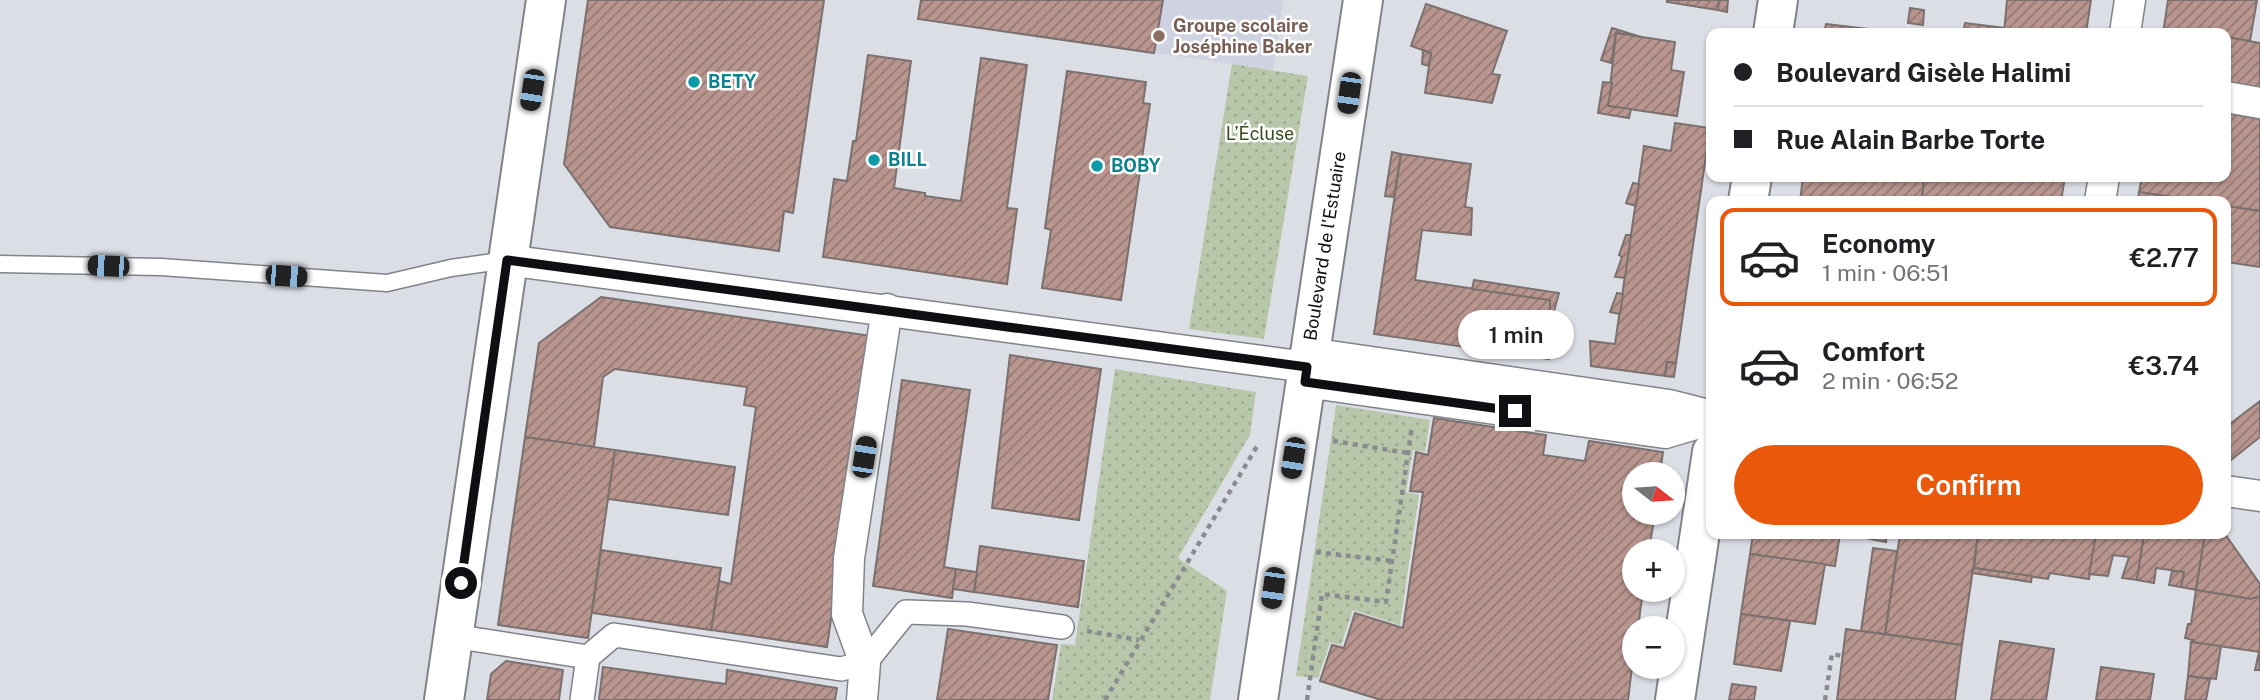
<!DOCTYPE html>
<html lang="en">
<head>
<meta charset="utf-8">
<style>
  :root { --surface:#fff; --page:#f2f2f2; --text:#202124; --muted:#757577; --line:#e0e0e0; --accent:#ea580c }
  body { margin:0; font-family:"Public Sans",sans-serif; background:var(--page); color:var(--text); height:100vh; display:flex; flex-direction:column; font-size:26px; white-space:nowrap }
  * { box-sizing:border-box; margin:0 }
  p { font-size:23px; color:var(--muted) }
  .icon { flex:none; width:38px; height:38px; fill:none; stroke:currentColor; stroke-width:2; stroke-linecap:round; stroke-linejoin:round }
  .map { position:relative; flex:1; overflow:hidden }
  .panel { position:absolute; left:1706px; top:196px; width:525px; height:343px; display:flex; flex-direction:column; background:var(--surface); border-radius:14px; box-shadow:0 2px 5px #0004 }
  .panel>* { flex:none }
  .guide { position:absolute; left:1706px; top:28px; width:525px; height:154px; border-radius:14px; box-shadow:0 2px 5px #0004; display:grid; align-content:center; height:154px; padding:0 28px; background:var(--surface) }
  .needle { width:46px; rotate:107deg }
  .tools { position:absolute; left:1622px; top:462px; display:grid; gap:14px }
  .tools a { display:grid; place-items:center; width:63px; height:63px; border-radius:50%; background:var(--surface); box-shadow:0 2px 5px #0004; font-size:35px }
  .end { position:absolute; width:32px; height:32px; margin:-16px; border:9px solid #0e0f12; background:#fff; box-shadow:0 0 0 4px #fff }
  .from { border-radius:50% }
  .bubble { position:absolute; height:49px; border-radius:24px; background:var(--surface); box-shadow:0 2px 5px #0004; font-size:23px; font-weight:600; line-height:49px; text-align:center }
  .car { position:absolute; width:21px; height:42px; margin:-21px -10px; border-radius:9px; box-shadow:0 0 5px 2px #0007; background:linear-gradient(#222 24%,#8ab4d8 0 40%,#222 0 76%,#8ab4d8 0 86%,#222 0) }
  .guide b { display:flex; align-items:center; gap:24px; height:66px; font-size:26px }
  .guide b+b { border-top:2px solid var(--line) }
  .guide i { width:18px; height:18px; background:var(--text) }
  ul { padding:12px 0 0; list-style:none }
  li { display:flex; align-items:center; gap:21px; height:98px; margin:0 14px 10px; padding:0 14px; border:4px solid transparent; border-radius:14px }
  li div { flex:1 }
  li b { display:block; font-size:26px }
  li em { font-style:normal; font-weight:600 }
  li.on { border-color:var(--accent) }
  li>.icon { width:63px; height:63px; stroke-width:1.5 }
  .action { display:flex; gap:14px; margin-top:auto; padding:14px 28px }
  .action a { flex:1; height:80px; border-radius:42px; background:var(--accent); color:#fff; font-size:28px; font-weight:600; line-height:80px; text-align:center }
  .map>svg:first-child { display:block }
  .built { fill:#cfd2e1 }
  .green { fill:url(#green-dots) }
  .building { fill:url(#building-hatch); stroke:#7a716f; stroke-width:2 }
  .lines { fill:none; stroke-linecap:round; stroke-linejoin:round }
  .service-casing { stroke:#81838a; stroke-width:19 }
  .pedestrian-casing { stroke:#81838a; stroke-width:26 }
  .minor-casing { stroke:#81838a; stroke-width:33 }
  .tertiary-casing { stroke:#81838a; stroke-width:42 }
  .primary-casing { stroke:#81838a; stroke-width:42 }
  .path { stroke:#898b91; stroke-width:4.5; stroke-dasharray:5 5; stroke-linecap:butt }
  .service { stroke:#fff; stroke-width:16 }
  .pedestrian { stroke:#fff; stroke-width:23 }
  .minor { stroke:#fff; stroke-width:30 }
  .tertiary { stroke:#fff; stroke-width:38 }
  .primary { stroke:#fff; stroke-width:38 }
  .route { stroke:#0e0f12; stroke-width:9 }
  .education-dot { fill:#8d6e63; stroke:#fff; stroke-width:2.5 }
  .culture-dot { fill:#0f9aa8; stroke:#fff; stroke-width:2.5 }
  .labels { text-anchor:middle; stroke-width:5; stroke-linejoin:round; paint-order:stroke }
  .education-label { font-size:18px; font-weight:bold; fill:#785e54; stroke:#fff; text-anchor:start }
  .culture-label { font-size:18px; font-weight:bold; fill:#0d838f; stroke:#fff; text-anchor:start }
  .park-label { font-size:18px; fill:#374b1c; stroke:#fff }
  .street-label { font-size:18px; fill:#0e0f12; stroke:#fff }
</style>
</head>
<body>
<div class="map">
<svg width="2260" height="700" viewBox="0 0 2260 700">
  <defs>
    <pattern id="green-dots" width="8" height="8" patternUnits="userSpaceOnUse" patternTransform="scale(1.75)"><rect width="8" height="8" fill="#b8c7a9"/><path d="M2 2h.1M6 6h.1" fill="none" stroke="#9daa90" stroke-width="1.8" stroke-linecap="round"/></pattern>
    <pattern id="building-hatch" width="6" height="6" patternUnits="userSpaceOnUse" patternTransform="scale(1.75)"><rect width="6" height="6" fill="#b9958f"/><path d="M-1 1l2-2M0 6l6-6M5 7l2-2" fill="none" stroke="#957873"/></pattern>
  </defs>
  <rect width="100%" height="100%" fill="#dcdee6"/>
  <polygon class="built" points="921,0 1283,0 1273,70 918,19"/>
  <g class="green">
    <polygon points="1232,64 1308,76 1264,339 1189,329"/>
    <polygon points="1115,369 1256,392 1250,435 1178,558 1227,591 1210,700 1052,700 1061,644 1075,645"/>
    <polygon points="1336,405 1430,420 1425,452 1413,450 1406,492 1419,495 1400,625 1353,610 1341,645 1330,642 1318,678 1296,676"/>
  </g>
  <g class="building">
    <polygon points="588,0 824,0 793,213 784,211 779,251 610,227 564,164"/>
    <polygon points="921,0 1163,0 1154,53 918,19"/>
    <polygon points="1667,0 1719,0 1718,10 1667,2"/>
    <polygon points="1719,0 1728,0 1727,12 1718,10"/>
    <polygon points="2007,0 2091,0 2086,33 2004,33"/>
    <polygon points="2168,0 2257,0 2250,41 2226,37 2226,33 2163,33"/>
    <polygon points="1426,4 1507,31 1492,74 1500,75 1492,103 1425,93 1431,53 1411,46"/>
    <polygon points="1910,8 1924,10 1923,25 1908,23"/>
    <polygon points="1965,23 2004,28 2004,33 1963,33"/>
    <polygon points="1826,24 1902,33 1824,33"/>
    <polygon points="1612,28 1641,37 1616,33 1611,63 1601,60"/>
    <polygon points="1616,33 1675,42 1671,70 1684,72 1677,116 1608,106"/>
    <polygon points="2226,37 2260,43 2260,88 2226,82"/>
    <polygon points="1423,50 1431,53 1429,66 1422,64"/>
    <polygon points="868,55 911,61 894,188 925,193 925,196 961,201 981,58 1027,65 1007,208 1017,209 1007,284 823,257 834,179 847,181 853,141 856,141"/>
    <polygon points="1067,71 1146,82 1143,103 1150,104 1121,300 1042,288 1051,230 1045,228"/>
    <polygon points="1603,82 1612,83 1608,106 1631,109 1629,118 1598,113"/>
    <polygon points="2226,113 2260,119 2260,211 2226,206 2226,201 2197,201 2139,192 2142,177 2226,177"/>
    <polygon points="1675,123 1710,128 1676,363 1667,362 1665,376 1591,366 1590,341 1615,344 1644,146 1671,151"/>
    <polygon points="1392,152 1401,154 1394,197 1385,196"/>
    <polygon points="1401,154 1471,164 1465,207 1472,208 1471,235 1422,230 1415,280 1550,300 1549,359 1374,334"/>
    <polygon points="1803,177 1924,177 1922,201 1800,201"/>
    <polygon points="1924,177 2065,177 2061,201 1922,201"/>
    <polygon points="1633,183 1639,184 1636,206 1626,203"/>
    <polygon points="2139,192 2197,201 2138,201"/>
    <polygon points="2226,206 2260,211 2260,267 2226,262"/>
    <polygon points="1626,235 1631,235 1625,278 1615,277 1622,257 1619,255"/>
    <polygon points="1474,280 1559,293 1550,326 1550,300 1472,289"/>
    <polygon points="1617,293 1623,294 1620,314 1610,312"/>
    <polygon points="601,297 872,336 827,647 711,630 719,581 731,584 756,407 744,405 747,387 615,369 603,377 594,447 525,437 539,343"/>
    <polygon points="1010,355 1101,369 1079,520 992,508"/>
    <polygon points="1667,362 1676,363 1674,377 1665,376"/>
    <polygon points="902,380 970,390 944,567 956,569 952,598 873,586"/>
    <polygon points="2260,401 2260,437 2226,464 2226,427"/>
    <polygon points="1434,418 1546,435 1543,455 1585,461 1589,441 1663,452 1660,474 1634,474 1634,513 1655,513 1649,551 1634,551 1634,590 1643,590 1638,628 1634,628 1634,651 1628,700 1381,700 1320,681 1332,645 1344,648 1355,613 1403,628 1423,492 1410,491 1416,452 1428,455"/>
    <polygon points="525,437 615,450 588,638 498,625"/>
    <polygon points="615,450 735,467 728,515 608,499"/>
    <polygon points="1753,534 1840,534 1835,566 1750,554"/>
    <polygon points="1865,534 1887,534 1886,542 1865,538"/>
    <polygon points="1900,534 1978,534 1962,645 1885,634"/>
    <polygon points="1978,534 2096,534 2089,579 2050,573 2048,579 1974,568"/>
    <polygon points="2096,534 2144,534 2137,580 2122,578 2129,557 2113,555 2108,576 2089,574"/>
    <polygon points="2144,534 2205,534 2196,590 2181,587 2184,572 2156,568 2154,583 2137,580"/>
    <polygon points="2205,534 2225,534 2260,584 2260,596 2251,599 2196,590"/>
    <polygon points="980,546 1084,561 1078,607 974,592"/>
    <polygon points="1873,548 1897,551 1885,634 1861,631"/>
    <polygon points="601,550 721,568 711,630 592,613"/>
    <polygon points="1750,554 1825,564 1815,624 1741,614"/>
    <polygon points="1974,568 2032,576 2031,582 1972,573"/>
    <polygon points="956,569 977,572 974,592 953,589"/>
    <polygon points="2172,571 2184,572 2181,587 2169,585"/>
    <polygon points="2196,590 2251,599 2260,596 2260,652 2191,642 2193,640 2185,638 2188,624 2191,624"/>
    <polygon points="1741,614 1790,621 1781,671 1734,664"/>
    <polygon points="948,629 1057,645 1048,700 937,700"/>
    <polygon points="1846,629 1962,645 1955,700 1837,700"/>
    <polygon points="2000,641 2054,649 2046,700 1991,700"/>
    <polygon points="2191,642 2221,646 2216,679 2188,676"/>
    <polygon points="2259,652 2260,670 2255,670"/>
    <polygon points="506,661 563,670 559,700 487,700 491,674"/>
    <polygon points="603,667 726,684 727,670 837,688 835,700 599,700"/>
    <polygon points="2101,667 2154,674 2150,700 2096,700"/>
    <polygon points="2188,676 2210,679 2206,700 2185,700"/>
    <polygon points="1732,684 1756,687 1754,700 1729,700"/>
  </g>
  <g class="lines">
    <g class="service-casing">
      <polyline id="service" points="0,264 161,267 387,283 451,268 507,260"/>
    </g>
    <g class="pedestrian-casing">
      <g id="pedestrian">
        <polyline points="453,636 588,657 614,635 841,669 865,663 906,612 967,614 1062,627"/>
        <polyline points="582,700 588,657"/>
      </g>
    </g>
    <g class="minor-casing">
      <g id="minor">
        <polyline points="2125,33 2130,0"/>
        <polyline points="2226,97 2260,103"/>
        <polyline points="2100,201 2104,177"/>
        <polyline points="507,260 1307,367"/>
        <polyline points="1309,353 1669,405 1712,416"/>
        <polyline points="1305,382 1665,433 1712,419"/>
        <polyline points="2226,491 2260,496"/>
        <polyline points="862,700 865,663 847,614 849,558 887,309"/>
      </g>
    </g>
    <g class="tertiary-casing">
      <polyline id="tertiary" points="444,700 546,0"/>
    </g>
    <g class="primary-casing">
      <g id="primary">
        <polyline points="1773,33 1778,0"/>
        <polyline points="1748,201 1752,177"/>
        <polyline points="1258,700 1363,0"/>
        <polyline points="1675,700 1712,452"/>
      </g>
    </g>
    <g class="path">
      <polyline points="1333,441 1408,453"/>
      <polyline points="1316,552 1392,561"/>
      <polyline points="1087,631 1139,640"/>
      <polyline points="1105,700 1259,443"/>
      <polyline points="1307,700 1322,594 1386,602 1412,426"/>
      <polyline points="1825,700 1832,654 1843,656"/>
    </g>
    <use href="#service" class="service"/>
    <use href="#pedestrian" class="pedestrian"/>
    <use href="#minor" class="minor"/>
    <use href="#tertiary" class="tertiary"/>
    <use href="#primary" class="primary"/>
  </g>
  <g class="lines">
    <polyline class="route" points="461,583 507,260 1307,367 1305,382 1515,411"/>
  </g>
  <circle class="education-dot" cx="1159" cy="36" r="7"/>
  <g class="culture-dot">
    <circle cx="694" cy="82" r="7"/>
    <circle cx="874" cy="160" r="7"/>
    <circle cx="1097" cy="166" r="7"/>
  </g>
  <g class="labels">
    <g class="education-label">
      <text x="1173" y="32">Groupe scolaire<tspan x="1173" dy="21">Joséphine Baker</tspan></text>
    </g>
    <g class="culture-label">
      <text x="708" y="88">BETY</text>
      <text x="888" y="166">BILL</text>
      <text x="1111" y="172">BOBY</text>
    </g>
    <g class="park-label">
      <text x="1260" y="140">L’Écluse</text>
    </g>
    <g class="street-label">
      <text transform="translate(1325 246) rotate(-81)" y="6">Boulevard de l'Estuaire</text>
    </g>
  </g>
</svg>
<div class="tools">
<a><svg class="needle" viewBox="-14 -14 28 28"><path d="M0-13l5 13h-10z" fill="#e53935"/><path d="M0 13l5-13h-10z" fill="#757577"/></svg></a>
<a>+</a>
<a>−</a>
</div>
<i class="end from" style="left:461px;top:583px"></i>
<i class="end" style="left:1515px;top:411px"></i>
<div class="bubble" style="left:1458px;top:310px;width:116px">1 min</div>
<i class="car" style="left:532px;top:90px;rotate:189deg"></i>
<i class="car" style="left:1349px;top:93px;rotate:188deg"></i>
<i class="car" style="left:108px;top:266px;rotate:272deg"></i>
<i class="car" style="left:286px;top:276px;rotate:94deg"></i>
<i class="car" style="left:864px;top:457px;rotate:9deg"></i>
<i class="car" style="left:1293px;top:458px;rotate:189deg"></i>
<i class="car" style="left:1273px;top:588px;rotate:188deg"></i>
<div class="guide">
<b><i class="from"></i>Boulevard Gisèle Halimi</b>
<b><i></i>Rue Alain Barbe Torte</b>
</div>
<section class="panel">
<ul>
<li class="on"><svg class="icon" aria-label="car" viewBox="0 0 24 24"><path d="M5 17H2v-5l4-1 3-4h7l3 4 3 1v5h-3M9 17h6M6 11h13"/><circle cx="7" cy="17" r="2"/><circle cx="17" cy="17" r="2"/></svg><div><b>Economy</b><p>1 min · 06:51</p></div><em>€2.77</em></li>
<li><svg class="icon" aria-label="car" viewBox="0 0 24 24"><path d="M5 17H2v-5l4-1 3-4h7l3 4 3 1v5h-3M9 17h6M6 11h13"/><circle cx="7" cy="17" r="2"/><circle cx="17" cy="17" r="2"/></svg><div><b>Comfort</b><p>2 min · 06:52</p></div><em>€3.74</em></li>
</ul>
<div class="action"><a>Confirm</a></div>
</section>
</div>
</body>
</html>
